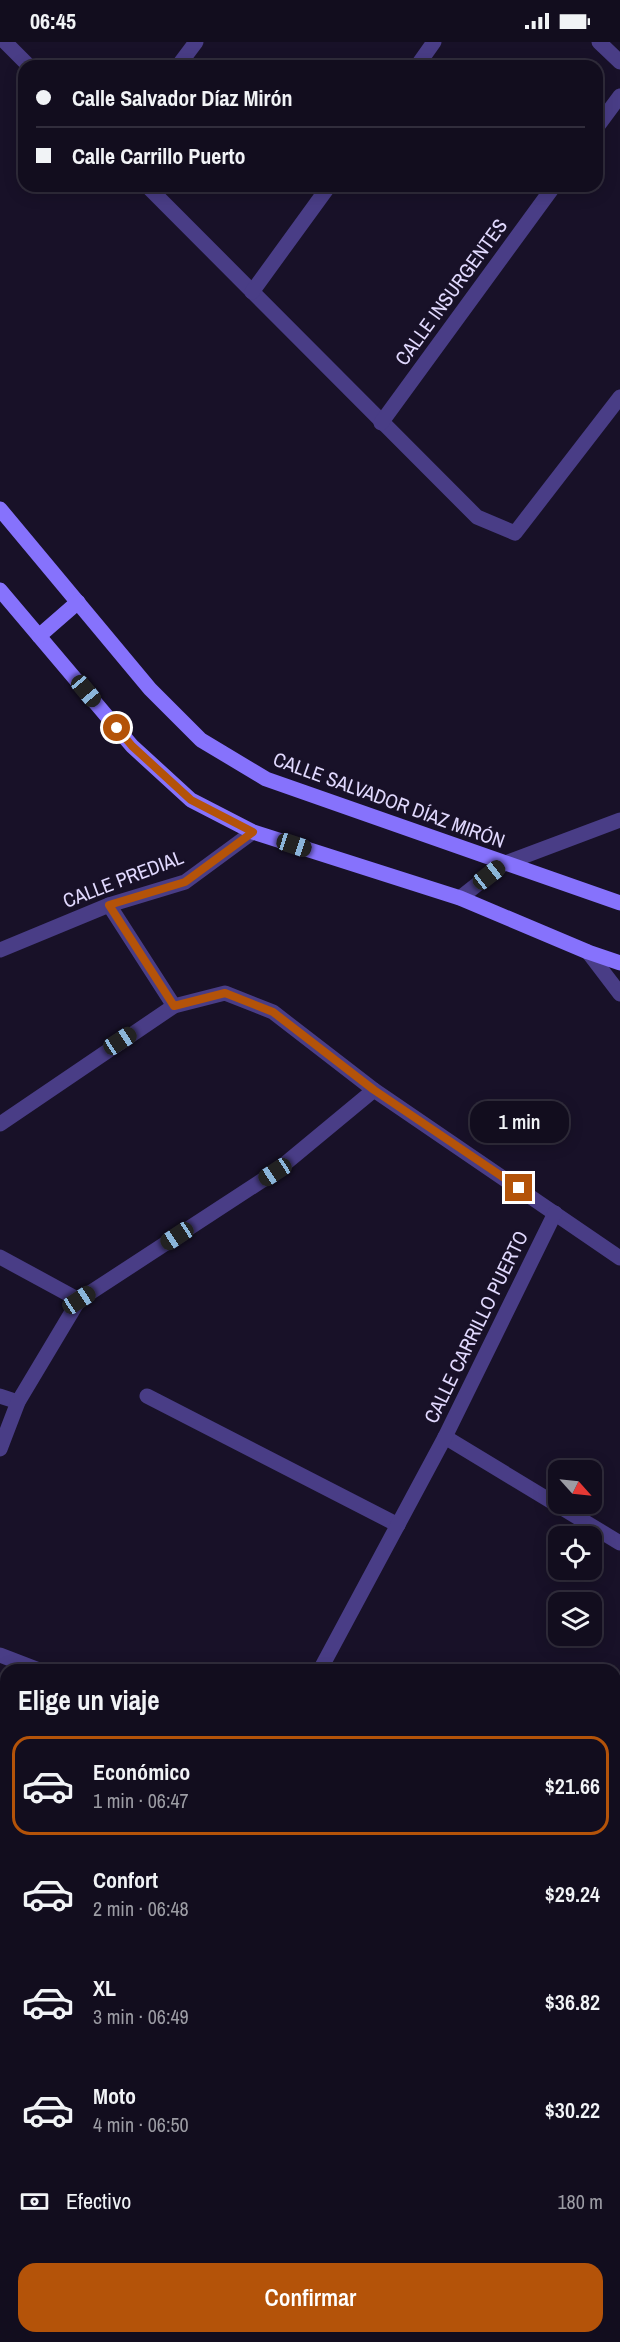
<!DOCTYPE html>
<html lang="es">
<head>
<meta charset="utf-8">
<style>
  :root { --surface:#120d1e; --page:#1f1b2b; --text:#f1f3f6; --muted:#9c9ca4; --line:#312d3c; --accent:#b45309 }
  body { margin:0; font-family:"Archivo Narrow",sans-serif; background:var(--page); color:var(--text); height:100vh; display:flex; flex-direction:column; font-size:22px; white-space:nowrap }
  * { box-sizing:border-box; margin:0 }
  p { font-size:20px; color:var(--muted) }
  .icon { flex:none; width:33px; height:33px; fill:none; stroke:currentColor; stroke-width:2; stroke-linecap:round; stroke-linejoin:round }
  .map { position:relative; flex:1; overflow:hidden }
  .details { position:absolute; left:0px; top:1622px; width:621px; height:680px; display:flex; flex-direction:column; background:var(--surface); border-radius:18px 18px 0 0; box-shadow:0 3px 15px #0003,0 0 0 2px var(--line) }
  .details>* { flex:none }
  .hud { position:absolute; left:18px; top:18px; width:585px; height:132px; border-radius:18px; box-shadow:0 3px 15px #0003,0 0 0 2px var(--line); display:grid; align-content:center; height:132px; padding:0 18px; background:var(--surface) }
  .needle { width:39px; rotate:117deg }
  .controls { position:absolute; left:548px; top:1418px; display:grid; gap:12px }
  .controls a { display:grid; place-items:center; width:54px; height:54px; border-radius:12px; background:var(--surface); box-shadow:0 3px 15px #0003,0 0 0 2px var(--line); font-size:30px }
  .end { position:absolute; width:27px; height:27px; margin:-14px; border:8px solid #b45309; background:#fff; box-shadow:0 0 0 3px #fff }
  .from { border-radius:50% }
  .bubble { position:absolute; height:42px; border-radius:18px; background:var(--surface); box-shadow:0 3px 15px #0003,0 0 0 2px var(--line); font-size:20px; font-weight:600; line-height:42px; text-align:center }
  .car { position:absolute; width:18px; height:36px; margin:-18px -9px; border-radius:8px; box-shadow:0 0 4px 2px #0007; background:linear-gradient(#222 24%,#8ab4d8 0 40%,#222 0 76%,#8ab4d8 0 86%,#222 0) }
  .hud b { display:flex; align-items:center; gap:21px; height:57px; font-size:22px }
  .hud b+b { border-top:2px solid var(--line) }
  .hud i { width:15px; height:15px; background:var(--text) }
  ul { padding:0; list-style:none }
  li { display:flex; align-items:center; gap:18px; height:99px; margin:0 12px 9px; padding:0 6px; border:3px solid transparent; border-radius:18px }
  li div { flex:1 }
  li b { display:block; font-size:22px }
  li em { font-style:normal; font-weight:600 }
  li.selected { border-color:var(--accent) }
  li>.icon { width:54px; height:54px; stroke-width:1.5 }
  h2 { padding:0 18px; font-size:27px; line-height:72px }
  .pay { display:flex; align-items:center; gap:15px; height:66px; padding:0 18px; font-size:22px }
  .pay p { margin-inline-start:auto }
  .cta { display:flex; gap:12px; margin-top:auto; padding:12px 18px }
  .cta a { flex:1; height:69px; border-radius:18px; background:var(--accent); color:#fff; font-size:24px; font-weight:600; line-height:69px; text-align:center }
  .status { display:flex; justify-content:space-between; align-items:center; height:42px; padding:0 30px; background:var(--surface); direction:ltr }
  .status svg { height:16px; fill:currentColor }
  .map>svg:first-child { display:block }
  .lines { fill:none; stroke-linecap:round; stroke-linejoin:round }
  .street { stroke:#493d86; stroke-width:15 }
  .secondary { stroke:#8672fc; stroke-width:15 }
  .route { stroke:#b45309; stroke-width:8 }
  .labels { text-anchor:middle; stroke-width:5; stroke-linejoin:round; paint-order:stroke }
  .street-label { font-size:20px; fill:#e1d9fe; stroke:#181128 }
</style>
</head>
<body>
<div class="status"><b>06:45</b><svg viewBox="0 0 49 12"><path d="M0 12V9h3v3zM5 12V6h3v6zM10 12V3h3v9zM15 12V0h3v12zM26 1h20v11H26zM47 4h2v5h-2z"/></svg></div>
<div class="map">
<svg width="620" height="2300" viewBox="0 0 620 2300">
  <rect width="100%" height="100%" fill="#181128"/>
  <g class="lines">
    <g class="street">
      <polyline points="5,0 29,24"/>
      <polyline points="599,0 620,20"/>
      <polyline points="178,24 196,0"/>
      <polyline points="417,24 434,0"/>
      <polyline points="597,85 620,54"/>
      <polyline points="147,144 477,475 515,491 620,355"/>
      <polyline points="252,250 329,144"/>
      <polyline points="381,381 554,144"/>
      <polyline points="460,856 503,822 620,778"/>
      <polyline points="109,863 174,964"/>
      <polyline points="0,908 109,863 185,840 253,790"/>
      <polyline points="588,910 620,952"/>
      <polyline points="0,1082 174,964 225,951 273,970 374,1048 620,1216"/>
      <polyline points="0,1215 79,1258"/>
      <polyline points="0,1354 18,1360"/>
      <polyline points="147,1354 398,1483"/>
      <polyline points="445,1395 620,1501"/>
      <polyline points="0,1407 18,1360 79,1258 275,1130 374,1048"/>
      <polyline points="0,1613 39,1628"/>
      <polyline points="320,1628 445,1395 555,1171"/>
      <polyline points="0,1885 6,1888"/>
      <polyline points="615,2108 620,2111"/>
      <polyline points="0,2164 6,2166"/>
      <polyline points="0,2295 6,2280"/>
      <polyline points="344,2295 357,2300"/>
    </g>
    <g class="secondary">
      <polyline points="0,467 150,647 201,698 266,737 620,861"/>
      <polyline points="0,548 132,704 191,758 253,790 460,856 588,910 620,921"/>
      <polyline points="39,594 78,560"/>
    </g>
  </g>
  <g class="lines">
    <polyline class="route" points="117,686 132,704 191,758 253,790 185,840 109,863 174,964 225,951 273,970 374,1048 519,1146"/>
  </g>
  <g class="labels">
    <g class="street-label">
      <text transform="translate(451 250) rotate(-54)" y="7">CALLE INSURGENTES</text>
      <text transform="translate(389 758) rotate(20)" y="7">CALLE SALVADOR DÍAZ MIRÓN</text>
      <text transform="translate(123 837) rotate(-21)" y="7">CALLE PREDIAL</text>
      <text transform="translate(476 1285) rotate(-64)" y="7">CALLE CARRILLO PUERTO</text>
    </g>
  </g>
</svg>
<div class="controls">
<a><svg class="needle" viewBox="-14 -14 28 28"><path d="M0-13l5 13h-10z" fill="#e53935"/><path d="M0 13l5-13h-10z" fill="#9c9ca4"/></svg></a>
<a><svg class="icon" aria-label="locate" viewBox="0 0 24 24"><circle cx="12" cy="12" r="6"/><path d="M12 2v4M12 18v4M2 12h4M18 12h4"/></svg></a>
<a><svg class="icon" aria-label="layers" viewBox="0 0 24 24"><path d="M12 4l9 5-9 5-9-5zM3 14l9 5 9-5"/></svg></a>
</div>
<i class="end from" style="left:117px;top:686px"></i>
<i class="end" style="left:519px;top:1146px"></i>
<div class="bubble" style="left:470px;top:1059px;width:99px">1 min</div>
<i class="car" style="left:86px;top:649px;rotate:140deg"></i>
<i class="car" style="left:294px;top:803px;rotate:108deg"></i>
<i class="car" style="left:489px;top:833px;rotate:52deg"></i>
<i class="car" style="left:120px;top:999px;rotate:57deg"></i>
<i class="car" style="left:275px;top:1130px;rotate:237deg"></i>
<i class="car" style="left:177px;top:1194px;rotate:237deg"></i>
<i class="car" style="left:79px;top:1258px;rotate:57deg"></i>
<div class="hud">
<b><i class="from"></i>Calle Salvador Díaz Mirón</b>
<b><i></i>Calle Carrillo Puerto</b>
</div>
<section class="details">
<h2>Elige un viaje</h2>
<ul>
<li class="selected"><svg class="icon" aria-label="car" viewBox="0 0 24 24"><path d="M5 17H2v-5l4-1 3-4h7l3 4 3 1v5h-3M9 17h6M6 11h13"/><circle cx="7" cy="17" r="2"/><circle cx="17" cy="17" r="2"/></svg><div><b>Económico</b><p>1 min · 06:47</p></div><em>$21.66</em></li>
<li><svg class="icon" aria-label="car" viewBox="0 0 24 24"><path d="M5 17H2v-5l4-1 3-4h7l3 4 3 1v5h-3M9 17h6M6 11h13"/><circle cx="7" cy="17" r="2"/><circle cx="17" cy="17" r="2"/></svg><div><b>Confort</b><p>2 min · 06:48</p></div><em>$29.24</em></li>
<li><svg class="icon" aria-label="car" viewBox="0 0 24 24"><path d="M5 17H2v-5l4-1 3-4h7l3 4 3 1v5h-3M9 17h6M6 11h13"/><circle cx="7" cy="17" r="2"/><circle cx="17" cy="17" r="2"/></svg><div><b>XL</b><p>3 min · 06:49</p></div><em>$36.82</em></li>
<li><svg class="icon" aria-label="car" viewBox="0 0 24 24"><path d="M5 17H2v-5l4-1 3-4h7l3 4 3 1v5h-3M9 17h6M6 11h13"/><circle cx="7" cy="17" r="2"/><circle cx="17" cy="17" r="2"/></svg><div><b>Moto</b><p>4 min · 06:50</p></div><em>$30.22</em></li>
</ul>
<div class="pay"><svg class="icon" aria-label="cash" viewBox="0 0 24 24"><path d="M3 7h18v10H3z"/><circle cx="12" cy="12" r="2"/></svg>Efectivo<p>180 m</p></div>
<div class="cta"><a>Confirmar</a></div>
</section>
</div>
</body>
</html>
